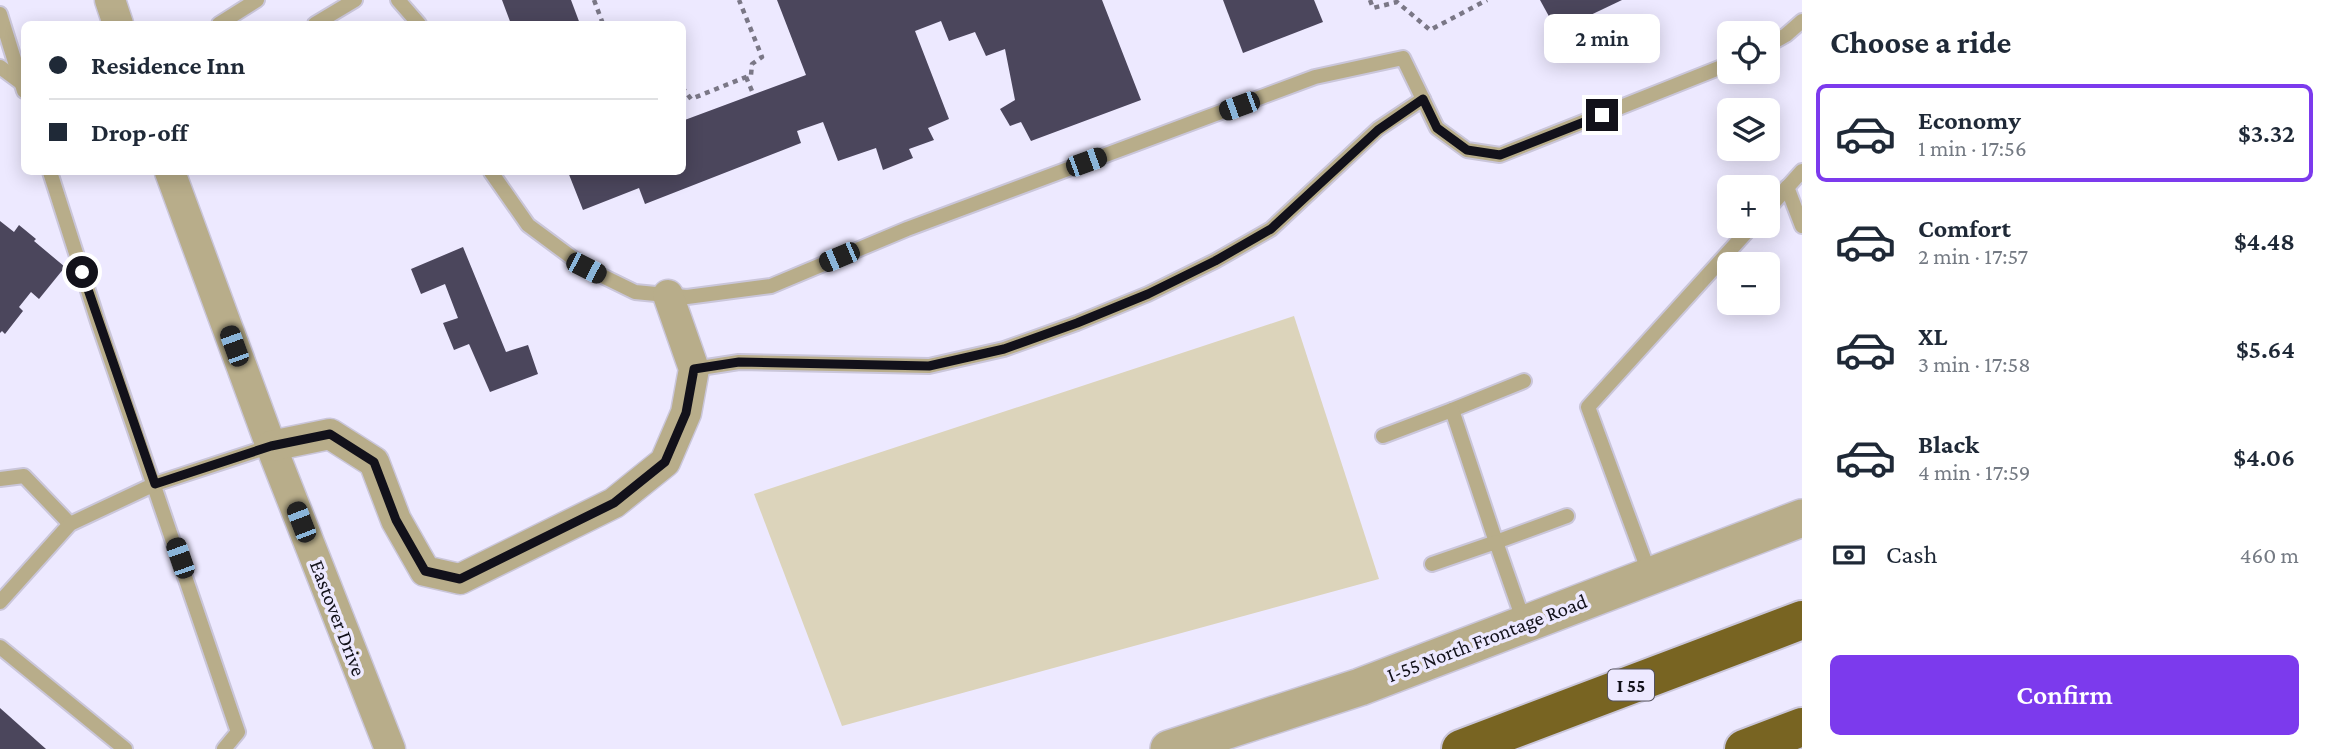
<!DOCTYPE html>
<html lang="en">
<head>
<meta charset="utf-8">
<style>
  :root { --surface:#fff; --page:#f6f6f7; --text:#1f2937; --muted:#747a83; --line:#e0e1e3; --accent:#7c3aed }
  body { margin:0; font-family:"Crimson Pro",serif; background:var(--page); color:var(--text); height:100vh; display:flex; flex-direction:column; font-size:26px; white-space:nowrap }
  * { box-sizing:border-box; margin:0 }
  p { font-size:23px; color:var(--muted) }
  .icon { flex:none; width:38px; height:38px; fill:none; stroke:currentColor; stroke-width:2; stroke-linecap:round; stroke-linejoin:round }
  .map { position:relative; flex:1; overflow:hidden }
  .details { display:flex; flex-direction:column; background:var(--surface); width:525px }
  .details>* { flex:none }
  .hud { position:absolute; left:21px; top:21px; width:665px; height:154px; border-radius:10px; box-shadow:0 4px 18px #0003; display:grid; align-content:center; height:154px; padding:0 28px; background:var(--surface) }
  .tools { position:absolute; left:1717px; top:21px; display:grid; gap:14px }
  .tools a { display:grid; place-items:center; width:63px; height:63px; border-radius:10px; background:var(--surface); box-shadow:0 4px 18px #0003; font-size:35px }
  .end { position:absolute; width:32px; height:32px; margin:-16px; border:9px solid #12111a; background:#fff; box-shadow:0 0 0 4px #fff }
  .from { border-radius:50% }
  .bubble { position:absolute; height:49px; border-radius:10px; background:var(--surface); box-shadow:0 4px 18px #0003; font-size:23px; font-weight:600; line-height:49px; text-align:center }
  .car { position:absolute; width:21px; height:42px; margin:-21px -10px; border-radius:9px; box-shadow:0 0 5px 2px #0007; background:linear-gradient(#222 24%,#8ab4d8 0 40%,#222 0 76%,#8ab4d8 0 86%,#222 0) }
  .hud b { display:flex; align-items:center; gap:24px; height:66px; font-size:26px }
  .hud b+b { border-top:2px solid var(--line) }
  .hud i { width:18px; height:18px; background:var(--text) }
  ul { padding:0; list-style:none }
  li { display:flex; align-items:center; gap:21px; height:98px; margin:0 14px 10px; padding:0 14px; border:4px solid transparent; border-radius:10px }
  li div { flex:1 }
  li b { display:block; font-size:26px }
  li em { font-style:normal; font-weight:600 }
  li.current { border-color:var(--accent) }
  li>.icon { width:63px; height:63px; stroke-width:1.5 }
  h2 { padding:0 28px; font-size:32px; line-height:84px }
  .pay { display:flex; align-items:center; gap:18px; height:77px; padding:0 28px; font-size:26px }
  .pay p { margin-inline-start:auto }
  .primary-button { display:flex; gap:14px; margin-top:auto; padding:14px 28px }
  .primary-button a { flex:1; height:80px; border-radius:10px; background:var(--accent); color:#fff; font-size:28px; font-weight:600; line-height:80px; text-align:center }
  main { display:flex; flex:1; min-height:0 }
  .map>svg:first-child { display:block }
  .green { fill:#dcd4bb }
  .building { fill:#4b465c }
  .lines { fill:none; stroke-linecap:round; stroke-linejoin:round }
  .service-casing { stroke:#cac6da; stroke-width:18 }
  .minor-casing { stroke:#cac6da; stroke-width:33 }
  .tertiary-casing { stroke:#cac6da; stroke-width:40 }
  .motorway-casing { stroke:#cac6da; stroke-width:42 }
  .path { stroke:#7a7786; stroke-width:4.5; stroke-dasharray:5 5; stroke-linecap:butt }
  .service { stroke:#b8ad8a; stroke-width:14 }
  .minor { stroke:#b8ad8a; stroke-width:30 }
  .tertiary { stroke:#b8ad8a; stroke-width:37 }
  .motorway { stroke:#786422; stroke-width:38 }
  .route { stroke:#12111a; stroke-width:9 }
  .labels { text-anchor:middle; stroke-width:7; stroke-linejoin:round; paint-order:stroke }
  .shield { fill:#ede9ff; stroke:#54525f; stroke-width:2 }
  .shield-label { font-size:19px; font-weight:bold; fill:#12111a }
  .street-label { font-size:21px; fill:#12111a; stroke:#ede9ff }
</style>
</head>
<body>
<main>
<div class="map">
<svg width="1802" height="749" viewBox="0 0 1802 749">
  <rect width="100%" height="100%" fill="#ede9ff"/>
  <polygon class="green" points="1294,316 1379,579 842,726 754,494"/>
  <g class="building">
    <polygon points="502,0 571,0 580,24 511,24"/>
    <polygon points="777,0 1102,0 1141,100 1031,141 1021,122 1010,126 1000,109 1015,100 1005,49 986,56 975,32 949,41 941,21 915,31 949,119 928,128 934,140 909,149 913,158 883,170 876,148 838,161 823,122 797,131 801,143 645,204 639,188 583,210 568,172 682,172 682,121 806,75"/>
    <polygon points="1223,0 1314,0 1323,22 1243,53"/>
    <polygon points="1540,0 1622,0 1557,31"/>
    <polygon points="0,221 14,232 19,225 36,239 34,241 65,267 39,299 31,292 19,307 23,311 5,334 2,331 0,333"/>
    <polygon points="463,247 506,352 528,345 538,374 490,392 469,344 454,350 443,323 458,318 445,284 421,294 411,269"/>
    <polygon points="0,708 46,749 0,749"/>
  </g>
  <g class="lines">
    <g class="service-casing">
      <g id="service">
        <polyline points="398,0 419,24"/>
        <polyline points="0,14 24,91"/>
        <polyline points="219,24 257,0"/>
        <polyline points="315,24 355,0"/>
        <polyline points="1768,45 1786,35 1802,21"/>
        <polyline points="0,67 23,84"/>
        <polyline points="50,172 98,322 238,732 224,749"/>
        <polyline points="491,172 528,225 586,268 635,292 687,297 771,286 907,229 1315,77 1403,58 1437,128 1467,150 1500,155 1729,64"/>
        <polyline points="1787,187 1802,226"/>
        <polyline points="1768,209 1802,171"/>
        <polyline points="694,369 739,362 929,366 1004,349 1077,323 1148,294 1215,261 1271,229 1378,129 1423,99"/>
        <polyline points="1452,410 1524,381"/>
        <polyline points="1383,436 1452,410 1496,542 1567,516"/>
        <polyline points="0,479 24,476 70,524"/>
        <polyline points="1432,564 1496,542 1524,622"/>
        <polyline points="1650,575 1588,407 1752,226"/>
        <polyline points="0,602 70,524 155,484 271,446"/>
        <polyline points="0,647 125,749"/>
      </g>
    </g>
    <g class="minor-casing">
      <g id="minor">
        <polyline points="110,0 118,24"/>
        <polyline points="170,172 271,446 390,749"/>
        <polyline points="271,446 330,434 374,462 396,520 425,571 460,579 614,503 665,462 686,413 694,369 668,295"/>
      </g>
    </g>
    <g class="tertiary-casing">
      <polyline id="tertiary" points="1169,749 1360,687 1802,518"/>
    </g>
    <g class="motorway-casing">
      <g id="motorway">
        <polyline points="1461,749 1802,620"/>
        <polyline points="1744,749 1802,727"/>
      </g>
    </g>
    <g class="path">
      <polyline points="594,0 603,24"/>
      <polyline points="1370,0 1373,8 1397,2 1430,30 1487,0"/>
      <polyline points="746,77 752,91"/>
      <polyline points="682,87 691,99 751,75 752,64 762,57 739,0"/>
    </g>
    <use href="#service" class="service"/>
    <use href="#minor" class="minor"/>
    <use href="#tertiary" class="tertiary"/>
    <use href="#motorway" class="motorway"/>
  </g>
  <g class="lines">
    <polyline class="route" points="82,272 155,484 271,446 330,434 374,462 396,520 425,571 460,579 614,503 665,462 686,413 694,369 739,362 929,366 1004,349 1077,323 1148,294 1215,261 1271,229 1378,130 1423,99 1437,128 1467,150 1500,155 1602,115"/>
  </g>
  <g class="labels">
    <rect class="shield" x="1608" y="669.5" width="46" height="31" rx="5"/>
    <g class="shield-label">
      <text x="1631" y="692">I 55</text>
    </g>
    <g class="street-label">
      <text transform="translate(338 618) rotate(69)" y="7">Eastover Drive</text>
      <text transform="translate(1487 638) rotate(-21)" y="7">I-55 North Frontage Road</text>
    </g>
  </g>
</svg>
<div class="tools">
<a><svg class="icon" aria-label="locate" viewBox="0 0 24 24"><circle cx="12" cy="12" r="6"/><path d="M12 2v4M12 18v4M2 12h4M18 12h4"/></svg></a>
<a><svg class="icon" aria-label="layers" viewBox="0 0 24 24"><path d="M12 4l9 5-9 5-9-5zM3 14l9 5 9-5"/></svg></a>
<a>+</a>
<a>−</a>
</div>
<i class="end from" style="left:82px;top:272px"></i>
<i class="end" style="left:1602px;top:115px"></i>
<div class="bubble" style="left:1544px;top:14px;width:116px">2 min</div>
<i class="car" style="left:1239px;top:106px;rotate:250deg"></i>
<i class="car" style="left:1086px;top:162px;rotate:70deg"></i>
<i class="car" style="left:839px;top:257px;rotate:247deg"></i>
<i class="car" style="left:586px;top:268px;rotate:117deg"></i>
<i class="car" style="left:234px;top:346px;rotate:340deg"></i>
<i class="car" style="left:301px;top:522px;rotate:339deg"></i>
<i class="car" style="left:180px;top:558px;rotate:341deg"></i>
<div class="hud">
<b><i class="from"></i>Residence Inn</b>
<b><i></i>Drop-off</b>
</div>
</div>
<section class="details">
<h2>Choose a ride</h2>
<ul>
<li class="current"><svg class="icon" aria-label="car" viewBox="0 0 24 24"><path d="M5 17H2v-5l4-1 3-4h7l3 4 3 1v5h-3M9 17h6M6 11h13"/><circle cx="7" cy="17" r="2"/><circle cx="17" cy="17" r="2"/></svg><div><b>Economy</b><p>1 min · 17:56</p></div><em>$3.32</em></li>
<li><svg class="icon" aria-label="car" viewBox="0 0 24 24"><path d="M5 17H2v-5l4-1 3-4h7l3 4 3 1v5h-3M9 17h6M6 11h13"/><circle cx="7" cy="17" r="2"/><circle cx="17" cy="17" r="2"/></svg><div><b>Comfort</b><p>2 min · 17:57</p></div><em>$4.48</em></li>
<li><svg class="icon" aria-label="car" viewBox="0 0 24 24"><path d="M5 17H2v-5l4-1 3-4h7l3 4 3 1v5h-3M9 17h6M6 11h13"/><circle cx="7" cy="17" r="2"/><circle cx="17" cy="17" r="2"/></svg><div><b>XL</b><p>3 min · 17:58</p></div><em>$5.64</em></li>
<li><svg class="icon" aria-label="car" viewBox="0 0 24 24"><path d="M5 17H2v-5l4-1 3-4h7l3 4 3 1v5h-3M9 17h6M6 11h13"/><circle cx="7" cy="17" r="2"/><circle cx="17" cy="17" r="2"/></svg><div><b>Black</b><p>4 min · 17:59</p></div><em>$4.06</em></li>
</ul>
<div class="pay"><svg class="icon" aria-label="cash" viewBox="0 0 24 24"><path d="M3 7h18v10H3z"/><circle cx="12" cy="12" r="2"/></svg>Cash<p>460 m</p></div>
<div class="primary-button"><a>Confirm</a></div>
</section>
</main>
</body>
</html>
